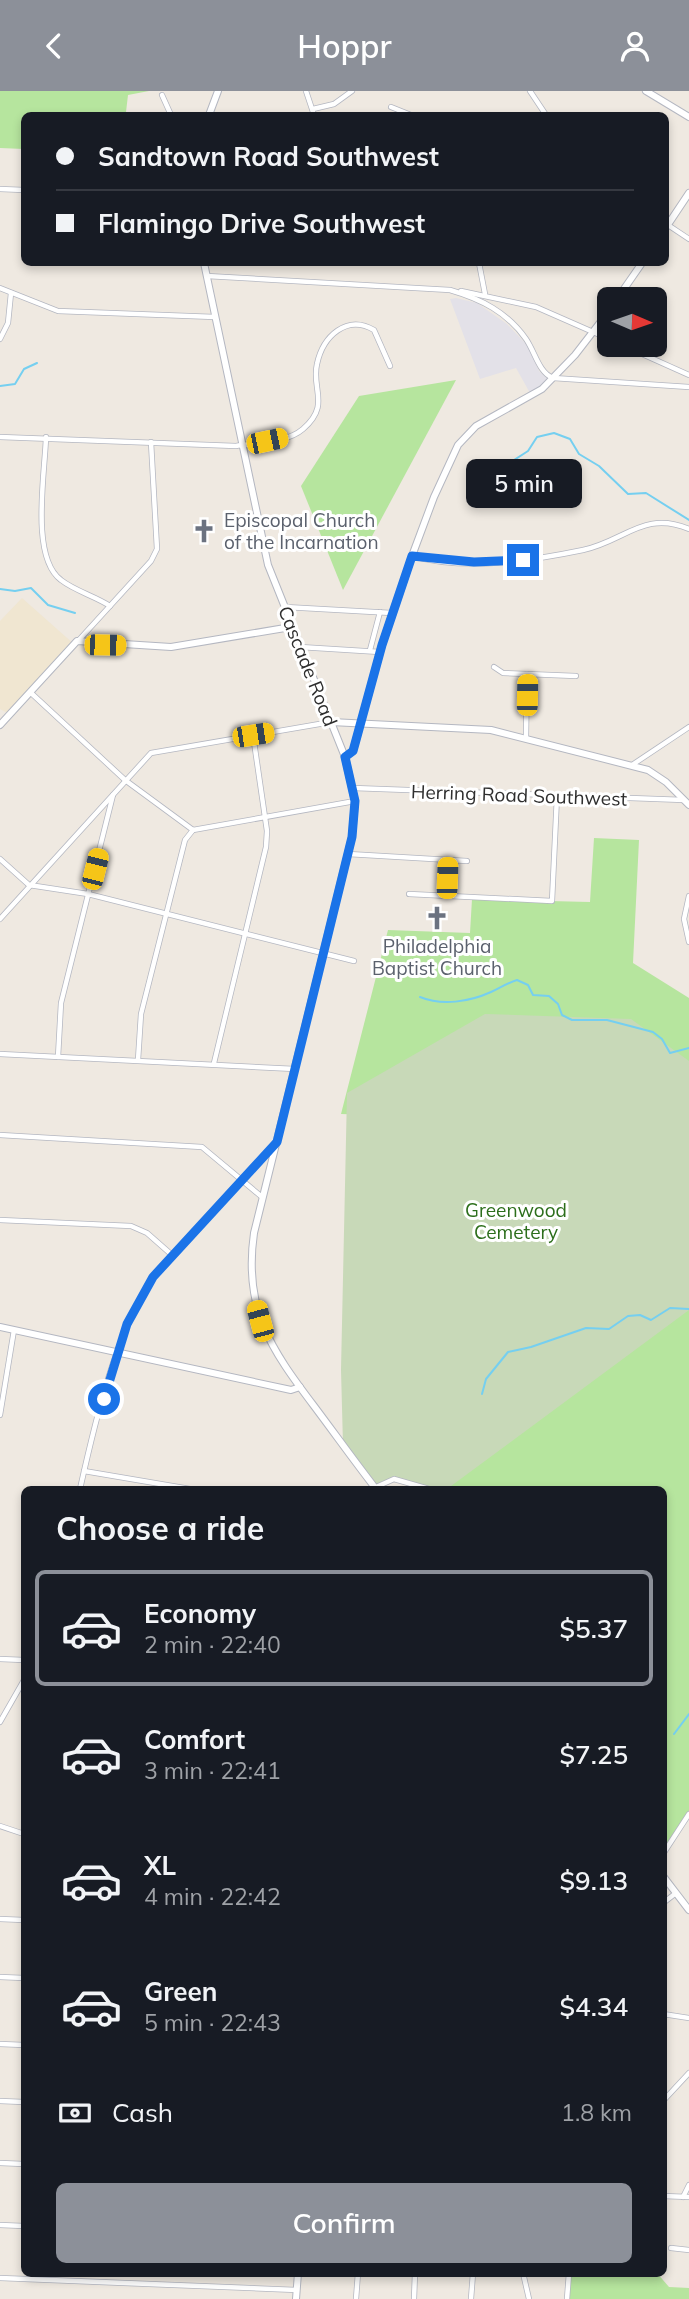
<!DOCTYPE html>
<html lang="en">
<head>
<meta charset="utf-8">
<style>
  :root { --surface:#171b24; --page:#20242c; --text:#f1f3f6; --muted:#9ea1a6; --line:#363941; --accent:#8c9099 }
  body { margin:0; font-family:Mulish,sans-serif; background:var(--page); color:var(--text); height:100vh; display:flex; flex-direction:column; font-size:26px; white-space:nowrap }
  * { box-sizing:border-box; margin:0 }
  p { font-size:23px; color:var(--muted) }
  .icon { flex:none; width:38px; height:38px; fill:none; stroke:currentColor; stroke-width:2; stroke-linecap:round; stroke-linejoin:round }
  .map { position:relative; flex:1; overflow:hidden }
  .panel { position:absolute; left:21px; top:1395px; width:646px; height:791px; display:flex; flex-direction:column; background:var(--surface); border-radius:10px; box-shadow:0 4px 10px #0003 }
  .panel>* { flex:none }
  .hud { position:absolute; left:21px; top:21px; width:648px; height:154px; border-radius:10px; box-shadow:0 4px 10px #0003; display:grid; align-content:center; height:154px; padding:0 35px; background:var(--surface) }
  .needle { width:46px; rotate:92deg }
  .fabs { position:absolute; left:597px; top:196px; display:grid; gap:14px }
  .fabs a { display:grid; place-items:center; width:70px; height:70px; border-radius:10px; background:var(--surface); box-shadow:0 4px 10px #0003; font-size:35px }
  .end { position:absolute; width:32px; height:32px; margin:-16px; border:9px solid #1a73e8; background:#fff; box-shadow:0 0 0 4px #fff }
  .from { border-radius:50% }
  .bubble { position:absolute; height:49px; border-radius:10px; background:var(--surface); box-shadow:0 4px 10px #0003; font-size:23px; font-weight:600; line-height:49px; text-align:center }
  .car { position:absolute; width:21px; height:42px; margin:-21px -10px; border-radius:9px; box-shadow:0 0 5px 2px #0007; background:linear-gradient(#f5c518 24%,#345 0 40%,#f5c518 0 76%,#345 0 86%,#f5c518 0) }
  .hud b { display:flex; align-items:center; gap:24px; height:66px; font-size:26px }
  .hud b+b { border-top:2px solid var(--line) }
  .hud i { width:18px; height:18px; background:var(--text) }
  ul { padding:0; list-style:none }
  li { display:flex; align-items:center; gap:21px; height:116px; margin:0 14px 10px; padding:0 21px; border:4px solid transparent; border-radius:10px }
  li div { flex:1 }
  li b { display:block; font-size:26px }
  li em { font-style:normal; font-weight:600 }
  li.current { border-color:var(--accent) }
  li>.icon { width:63px; height:63px; stroke-width:1.5 }
  h2 { padding:0 35px; font-size:32px; line-height:84px }
  .pay { display:flex; align-items:center; gap:18px; height:77px; padding:0 35px; font-size:26px }
  .pay p { margin-inline-start:auto }
  .cta { display:flex; gap:14px; margin-top:auto; padding:14px 35px }
  .cta a { flex:1; height:80px; border-radius:10px; background:var(--accent); color:#fff; font-size:28px; font-weight:600; line-height:80px; text-align:center }
  header { display:flex; justify-content:space-between; align-items:center; height:91px; padding:0 35px; background:var(--accent); color:#fff; font-size:32px; font-weight:600 }
  .map>svg:first-child { display:block }
  .industrial { fill:#e3e1e8 }
  .education { fill:#f0e6d1 }
  .green { fill:#b6e59e }
  .cemetery { fill:#c8d9b8 }
  .lines { fill:none; stroke-linecap:round; stroke-linejoin:round }
  .stream { stroke:#75cff0; stroke-width:2 }
  .street-casing { stroke:#b4b7c1; stroke-width:6 }
  .secondary-casing { stroke:#b4b7c1; stroke-width:8 }
  .street { stroke:#fff; stroke-width:4.5 }
  .secondary { stroke:#fff; stroke-width:6 }
  .route { stroke:#1a73e8; stroke-width:9 }
  .labels { text-anchor:middle; stroke-width:6; stroke-linejoin:round; paint-order:stroke }
  .worship-label { font-size:19px; fill:#5b616d; stroke:#fff; text-anchor:start }
  .street-label { font-size:19px; fill:#2e2e2e; stroke:#fff }
  .park-label { font-size:19px; fill:#2c6e1b; stroke:#fff }
</style>
</head>
<body>
<header><svg class="icon" aria-label="back" viewBox="0 0 24 24"><path d="M15 5l-7 7 7 7"/></svg>Hoppr<svg class="icon" aria-label="person" viewBox="0 0 24 24"><circle cx="12" cy="8" r="4"/><path d="M4 21q1-7 8-7t8 7"/></svg></header>
<div class="map">
<svg width="689" height="2208" viewBox="0 0 689 2208">
  <rect width="100%" height="100%" fill="#efe9e1"/>
  <polygon class="industrial" points="456,207 477,212 507,233 527,254 539,280 549,289 530,302 516,277 480,288 450,208"/>
  <polygon class="education" points="22,507 75,554 11,624 0,618 0,530"/>
  <g class="green">
    <polygon points="0,0 149,0 128,4 126,21 116,21 116,24 24,24 24,58 0,57"/>
    <polygon points="456,289 343,499 301,395 359,305"/>
    <polygon points="594,747 639,749 633,872 689,907 689,1052 500,1028 341,1023 388,839 470,842 472,808 590,811"/>
    <polygon points="689,1206 689,1723 663,1764 663,1398 435,1398"/>
    <polygon points="569,2182 657,2182 669,2196 689,2197 689,2208 569,2208"/>
  </g>
  <polygon class="cemetery" points="485,923 631,928 689,970 689,1219 447,1398 429,1398 394,1388 374,1397 343,1354 341,1279 347,1002"/>
  <g class="lines">
    <g class="stream">
      <polyline points="0,295 15,293 24,278 37,272"/>
      <polyline points="499,390 508,373 528,360 537,346 554,342 570,348 579,363 599,375 628,403 646,402 689,429"/>
      <polyline points="0,498 15,500 31,497 48,514 75,522"/>
      <path d="M420,906C442,915 469,911 491,901C500,897 507,892 517,889L528,894L533,904L549,905L558,913L562,924L572,929H607L653,941L662,948L670,962L689,957"/>
      <polyline points="482,1303 486,1288 508,1261 531,1256 586,1237 609,1238 628,1225 640,1224 651,1229 670,1217 689,1218"/>
      <polyline points="674,1643 689,1623"/>
    </g>
    <g class="street-casing">
      <g id="street">
        <polyline points="306,0 314,24"/>
        <polyline points="530,0 546,24"/>
        <polyline points="162,4 171,24"/>
        <polyline points="391,16 411,24"/>
        <polyline points="313,18 334,13 352,0"/>
        <polyline points="0,98 24,99"/>
        <polyline points="665,132 689,148"/>
        <polyline points="479,172 485,203"/>
        <path d="M207,185L450,199C481,208 507,221 526,248C535,261 539,282 553,287L689,296"/>
        <polyline points="0,197 58,220 215,226"/>
        <polyline points="461,200 536,216 609,248"/>
        <polyline points="0,248 8,232 11,202"/>
        <polyline points="622,254 689,284"/>
        <path d="M0,346L236,355C256,352 287,352 303,338C331,314 311,298 317,273C323,245 347,223 374,239L390,275"/>
        <path d="M46,346C45,382 30,466 61,489C75,500 95,505 110,515"/>
        <path d="M412,465C466,480 530,470 583,459C625,450 644,419 689,438"/>
        <polyline points="285,516 392,522"/>
        <polyline points="78,550 151,470 157,458 151,351"/>
        <polyline points="300,556 380,561"/>
        <polyline points="370,559 380,521"/>
        <polyline points="494,576 503,582 576,585"/>
        <polyline points="30,601 125,689 193,739"/>
        <polyline points="526,646 527,583"/>
        <polyline points="632,674 689,636"/>
        <polyline points="353,697 684,709"/>
        <polyline points="193,739 355,710"/>
        <polyline points="348,763 467,770"/>
        <polyline points="0,768 29,794 88,803 354,870"/>
        <polyline points="409,803 552,810 557,705"/>
        <polyline points="447,805 448,769"/>
        <polyline points="689,805 684,828 689,851"/>
        <polyline points="0,828 151,662 331,631"/>
        <polyline points="0,963 295,978"/>
        <polyline points="58,966 61,912 113,704"/>
        <polyline points="138,969 141,923 185,749 193,739"/>
        <polyline points="214,972 266,756 267,740 253,644"/>
        <polyline points="0,1044 202,1056 262,1106"/>
        <polyline points="0,1129 131,1135 147,1142 172,1164"/>
        <polyline points="0,1324 14,1239"/>
        <polyline points="84,1380 190,1398"/>
        <polyline points="374,1397 394,1388 429,1398"/>
        <path d="M80,1398C95,1331 115,1243 153,1186L274,1054"/>
        <polyline points="0,1568 24,1569"/>
        <polyline points="0,1631 24,1589"/>
        <polyline points="0,1735 24,1743"/>
        <polyline points="663,1763 689,1723"/>
        <polyline points="663,1812 676,1802"/>
        <polyline points="0,1828 24,1829"/>
        <polyline points="0,1886 24,1887"/>
        <polyline points="663,1923 689,1927"/>
        <polyline points="0,1953 24,1954"/>
        <polyline points="0,2010 24,2011"/>
        <polyline points="663,2010 689,1982"/>
        <polyline points="0,2072 24,2073"/>
        <polyline points="663,2105 689,2106"/>
        <polyline points="683,2106 689,2094"/>
        <polyline points="0,2134 24,2135"/>
        <polyline points="671,2157 689,2159"/>
        <polyline points="523,2182 529,2208"/>
        <polyline points="0,2187 297,2199"/>
        <polyline points="356,2208 358,2182"/>
        <polyline points="414,2208 415,2182"/>
        <polyline points="471,2208 473,2182"/>
        <polyline points="567,2208 569,2182"/>
      </g>
    </g>
    <g class="secondary-casing">
      <g id="secondary">
        <polyline points="646,0 689,26"/>
        <polyline points="209,24 218,0"/>
        <polyline points="665,138 689,102"/>
        <path d="M204,172L268,474L345,666L355,710L352,746L254,1142C243,1218 271,1258 314,1315C335,1343 355,1371 376,1398"/>
        <polyline points="617,208 642,172"/>
        <polyline points="331,631 491,639 648,679 666,691 689,714"/>
        <polyline points="0,634 77,550 171,556 291,536"/>
        <polyline points="345,666 353,660 382,554 412,465 434,406 458,354 476,335 542,298 575,264 609,220"/>
        <polyline points="0,1236 291,1299 300,1296"/>
        <polyline points="663,1785 689,1819"/>
        <polyline points="296,2208 298,2182"/>
      </g>
    </g>
    <use href="#street" class="street"/>
    <use href="#secondary" class="secondary"/>
  </g>
  <g class="lines">
    <polyline class="route" points="104,1308 127,1233 153,1186 277,1051 352,746 355,710 345,666 353,660 382,554 412,465 474,471 523,469"/>
  </g>
  <defs>
    <g id="church-bare" transform="scale(1.89)"><path d="M-1.2-6h2.4v3.5h3.3v2.4h-3.3V6h-2.4V-.1h-3.3v-2.4h3.3Z" fill="#6b7280" stroke="#fff" stroke-width="2.5" paint-order="stroke"/></g>
  </defs>
  <g fill-rule="evenodd">
    <use href="#church-bare" x="204" y="440"/>
    <use href="#church-bare" x="437" y="827"/>
  </g>
  <g class="labels">
    <g class="worship-label">
      <text x="224" y="436">Episcopal Church<tspan x="224" dy="22">of the Incarnation</tspan></text>
      <text x="437" y="862" text-anchor="middle">Philadelphia<tspan x="437" dy="22">Baptist Church</tspan></text>
    </g>
    <g class="street-label">
      <text transform="translate(308 575) rotate(68)" y="7">Cascade Road</text>
      <text transform="translate(519 704) rotate(2)" y="7">Herring Road Southwest</text>
    </g>
    <g class="park-label">
      <text x="516" y="1126">Greenwood<tspan x="516" dy="22">Cemetery</tspan></text>
    </g>
  </g>
</svg>
<div class="fabs">
<a><svg class="needle" viewBox="-14 -14 28 28"><path d="M0-13l5 13h-10z" fill="#e53935"/><path d="M0 13l5-13h-10z" fill="#9ea1a6"/></svg></a>
</div>
<i class="end from" style="left:104px;top:1308px"></i>
<i class="end" style="left:523px;top:469px"></i>
<div class="bubble" style="left:466px;top:368px;width:116px">5 min</div>
<i class="car" style="left:267px;top:350px;rotate:78deg"></i>
<i class="car" style="left:105px;top:554px;rotate:91deg"></i>
<i class="car" style="left:527px;top:604px;rotate:1deg"></i>
<i class="car" style="left:253px;top:644px;rotate:81deg"></i>
<i class="car" style="left:95px;top:778px;rotate:14deg"></i>
<i class="car" style="left:447px;top:787px;rotate:2deg"></i>
<i class="car" style="left:260px;top:1230px;rotate:345deg"></i>
<div class="hud">
<b><i class="from"></i>Sandtown Road Southwest</b>
<b><i></i>Flamingo Drive Southwest</b>
</div>
<section class="panel">
<h2>Choose a ride</h2>
<ul>
<li class="current"><svg class="icon" aria-label="car" viewBox="0 0 24 24"><path d="M5 17H2v-5l4-1 3-4h7l3 4 3 1v5h-3M9 17h6M6 11h13"/><circle cx="7" cy="17" r="2"/><circle cx="17" cy="17" r="2"/></svg><div><b>Economy</b><p>2 min · 22:40</p></div><em>$5.37</em></li>
<li><svg class="icon" aria-label="car" viewBox="0 0 24 24"><path d="M5 17H2v-5l4-1 3-4h7l3 4 3 1v5h-3M9 17h6M6 11h13"/><circle cx="7" cy="17" r="2"/><circle cx="17" cy="17" r="2"/></svg><div><b>Comfort</b><p>3 min · 22:41</p></div><em>$7.25</em></li>
<li><svg class="icon" aria-label="car" viewBox="0 0 24 24"><path d="M5 17H2v-5l4-1 3-4h7l3 4 3 1v5h-3M9 17h6M6 11h13"/><circle cx="7" cy="17" r="2"/><circle cx="17" cy="17" r="2"/></svg><div><b>XL</b><p>4 min · 22:42</p></div><em>$9.13</em></li>
<li><svg class="icon" aria-label="car" viewBox="0 0 24 24"><path d="M5 17H2v-5l4-1 3-4h7l3 4 3 1v5h-3M9 17h6M6 11h13"/><circle cx="7" cy="17" r="2"/><circle cx="17" cy="17" r="2"/></svg><div><b>Green</b><p>5 min · 22:43</p></div><em>$4.34</em></li>
</ul>
<div class="pay"><svg class="icon" aria-label="cash" viewBox="0 0 24 24"><path d="M3 7h18v10H3z"/><circle cx="12" cy="12" r="2"/></svg>Cash<p>1.8 km</p></div>
<div class="cta"><a>Confirm</a></div>
</section>
</div>
</body>
</html>
